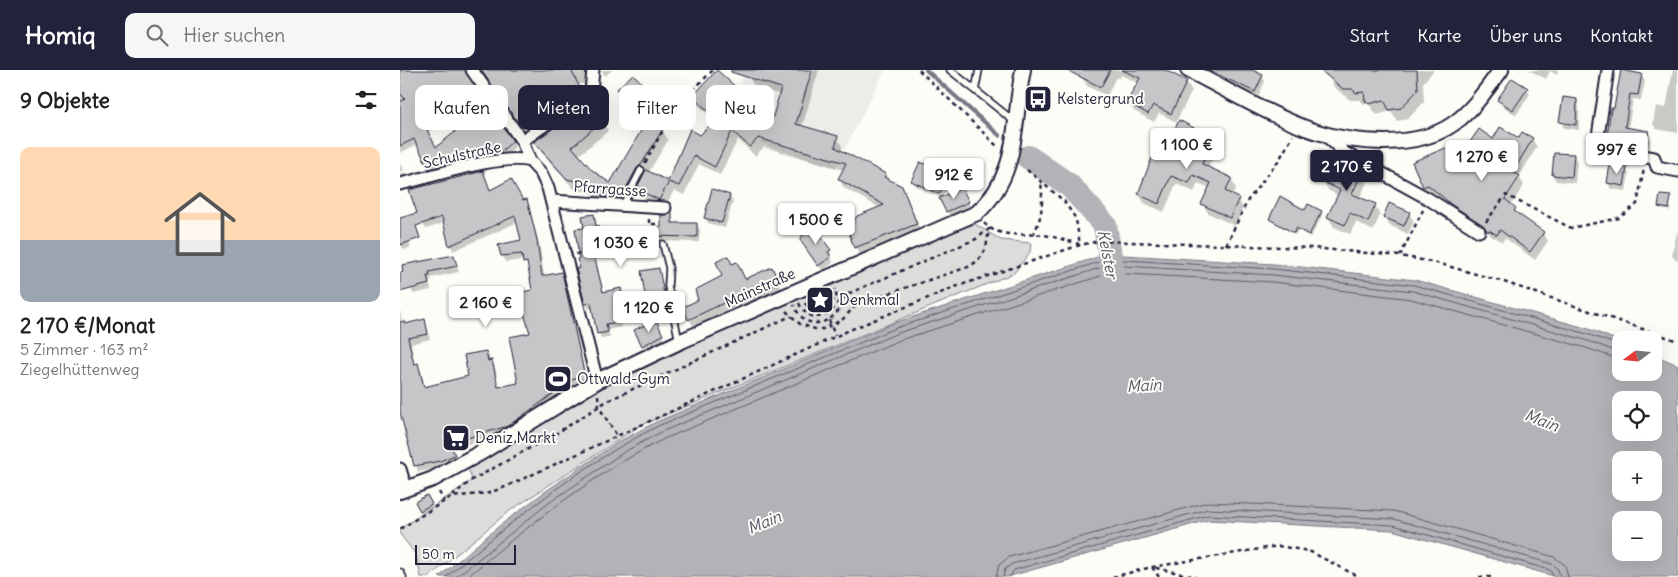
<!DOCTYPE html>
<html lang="de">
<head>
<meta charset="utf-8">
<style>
	:root { --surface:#fff; --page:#f6f6f6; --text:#222; --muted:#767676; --accent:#22223b }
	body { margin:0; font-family:Delius,sans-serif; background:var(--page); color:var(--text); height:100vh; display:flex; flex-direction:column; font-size:19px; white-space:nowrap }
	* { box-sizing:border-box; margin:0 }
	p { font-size:16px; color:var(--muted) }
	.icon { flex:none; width:28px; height:28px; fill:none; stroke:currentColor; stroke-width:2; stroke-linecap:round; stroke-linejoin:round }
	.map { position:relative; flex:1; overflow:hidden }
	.drawer { display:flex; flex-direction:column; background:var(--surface); width:400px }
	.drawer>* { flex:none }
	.hud { position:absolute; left:15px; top:15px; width:475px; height:45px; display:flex; gap:10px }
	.needle { width:32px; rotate:254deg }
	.controls { position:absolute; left:1212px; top:261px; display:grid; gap:10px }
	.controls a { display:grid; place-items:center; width:50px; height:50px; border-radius:10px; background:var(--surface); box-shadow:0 5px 20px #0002; font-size:25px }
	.scale { position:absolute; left:15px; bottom:12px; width:101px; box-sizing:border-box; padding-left:5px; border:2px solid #22223b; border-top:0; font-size:14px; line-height:18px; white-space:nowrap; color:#22223b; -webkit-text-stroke:4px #fdfcf7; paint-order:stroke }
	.price { position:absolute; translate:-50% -42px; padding:0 11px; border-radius:5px; background:#fff; color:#222; font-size:16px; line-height:32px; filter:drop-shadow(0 1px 2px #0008) }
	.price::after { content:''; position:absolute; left:50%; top:30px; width:15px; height:11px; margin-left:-8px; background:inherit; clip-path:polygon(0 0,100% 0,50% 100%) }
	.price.current { background:var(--accent); color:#fff }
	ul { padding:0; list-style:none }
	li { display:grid; align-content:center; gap:10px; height:265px; padding:0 20px }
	li span { display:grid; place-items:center; height:155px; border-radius:10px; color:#555 }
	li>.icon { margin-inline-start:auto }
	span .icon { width:90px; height:90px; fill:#fffc; stroke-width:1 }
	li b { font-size:21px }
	h2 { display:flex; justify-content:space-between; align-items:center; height:60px; padding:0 20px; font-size:21px }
	.chip { padding:0 18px; border-radius:10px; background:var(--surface); box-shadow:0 5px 20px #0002; font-size:18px; line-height:45px }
	.chip.current { background:var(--accent); color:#fff }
	header { display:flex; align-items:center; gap:30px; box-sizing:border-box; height:70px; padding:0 25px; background:var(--accent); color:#fff }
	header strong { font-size:24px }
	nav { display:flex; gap:28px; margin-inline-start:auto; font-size:18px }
	.search { width:350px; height:45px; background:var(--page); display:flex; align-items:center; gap:12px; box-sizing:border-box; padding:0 18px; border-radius:10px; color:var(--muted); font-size:19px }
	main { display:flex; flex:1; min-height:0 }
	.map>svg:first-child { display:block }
	.built { fill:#ecece9 }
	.green { fill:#dddcdb; stroke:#807f8b }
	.water { fill:#b2b2b7; stroke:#787885; fill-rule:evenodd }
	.shadow { fill:#0003; fill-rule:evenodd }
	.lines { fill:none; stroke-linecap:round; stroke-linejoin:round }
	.shore { stroke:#5c5c6d; stroke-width:1 }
	.stream { stroke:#787885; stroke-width:4 }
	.river { stroke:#b2b2b7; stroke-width:24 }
	.building { fill:#c6c6c8; stroke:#22223b; fill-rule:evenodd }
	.service-casing { stroke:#22223b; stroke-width:9 }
	.minor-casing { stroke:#22223b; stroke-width:15 }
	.tertiary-casing { stroke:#22223b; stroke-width:18 }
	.path { stroke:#22223b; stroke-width:2.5; stroke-dasharray:4 4; stroke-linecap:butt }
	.service { stroke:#fdfcf7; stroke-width:5.5 }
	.minor { stroke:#fdfcf7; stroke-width:11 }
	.tertiary { stroke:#fdfcf7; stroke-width:14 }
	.labels { text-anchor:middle; stroke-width:4; stroke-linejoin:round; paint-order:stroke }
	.poi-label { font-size:15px; fill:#22223b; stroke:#fdfcf7; text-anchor:start }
	.street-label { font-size:15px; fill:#22223b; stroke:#fdfcf7 }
	.water-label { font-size:16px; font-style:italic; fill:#545466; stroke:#fdfcf7 }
</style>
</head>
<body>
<header>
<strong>Homiq</strong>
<div class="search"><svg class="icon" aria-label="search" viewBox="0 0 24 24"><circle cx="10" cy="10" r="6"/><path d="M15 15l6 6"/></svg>Hier suchen</div>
<nav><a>Start</a><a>Karte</a><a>Über uns</a><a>Kontakt</a></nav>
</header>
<main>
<section class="drawer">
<h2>9 Objekte<svg class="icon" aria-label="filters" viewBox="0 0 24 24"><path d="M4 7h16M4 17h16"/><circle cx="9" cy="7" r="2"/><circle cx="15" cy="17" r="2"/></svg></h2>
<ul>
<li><span style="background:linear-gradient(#ffd9b3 60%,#9aa5b1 0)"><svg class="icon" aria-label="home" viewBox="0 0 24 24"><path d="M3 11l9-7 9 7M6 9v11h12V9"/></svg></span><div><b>2 170 €/Monat</b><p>5 Zimmer · 163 m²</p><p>Ziegelhüttenweg</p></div></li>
</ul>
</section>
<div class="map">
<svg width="1278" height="507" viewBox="0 0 1278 507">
	<rect width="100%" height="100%" fill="#fdfcf7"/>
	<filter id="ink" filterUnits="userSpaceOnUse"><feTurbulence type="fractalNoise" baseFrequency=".02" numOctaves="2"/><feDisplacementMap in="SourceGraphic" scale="10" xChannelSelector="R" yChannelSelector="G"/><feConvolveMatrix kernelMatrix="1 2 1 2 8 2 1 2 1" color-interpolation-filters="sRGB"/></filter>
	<g filter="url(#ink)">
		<!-- built -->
		<path class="built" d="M345 0H485L435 98 360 73 372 26 340 14Z"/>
		<!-- green -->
		<path class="green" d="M575 154 601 170 631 173 630 182 614 203 241 355 108 442 29 507H21L16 485 0 464V459L72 410 67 395 282 273 504 177Z"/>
		<!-- water -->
		<path class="water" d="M707 184 874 194 1015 210 1189 259 1221 272V302H1254V285L1278 295V507H1157L992 460 808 450 607 507H39L99 456 143 423 218 372 256 352 494 253ZM1221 330H1254V362H1221ZM1221 390H1254V422H1221ZM1221 450H1254V482H1221Z"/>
		<!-- shadow -->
		<path class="shadow" d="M0 0H70L67 7 115 77 102 89 34 104 18 74 0 83ZM45 49 56 63 36 79 28 62Z
			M80 0H190L188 14H177L184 26 128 65Z
			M202 0H212L205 6Z
			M351 0H419L402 57 437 67 442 76 441 81 485 104 488 110 502 117 521 163 461 187 449 161 480 138 444 118 439 109 444 100 364 77 355 86 338 69 320 105 299 94 284 125 274 120 265 138 243 128 237 118 230 132 211 137 191 123 174 119 141 82 135 72 202 50 208 61 178 86 192 101 211 114 262 60 268 70 249 102 268 112 301 66 316 51 299 36 294 27 372 52 380 25 354 16 349 7Z
			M685 0H761L786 12 792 21 776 52 759 43 754 52 734 41 728 32 738 13 721 5 719 9 716 7 707 26 687 16 682 7Z
			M847 0 862 6 865 11 858 27 815 6 812 1Z
			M926 0H1034L1023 13 1024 32 1008 49 997 51 991 41 977 45 968 33 964 34 960 30H950L934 17Z
			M1129 0H1158L1157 5 1150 1 1146 9Z
			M1273 0H1278V63L1256 59 1253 54 1256 36 1266 38Z
			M233 5 242 15 227 29 220 21Z
			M1241 5 1245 11 1241 30 1233 29 1228 59 1248 62 1251 68 1249 84 1237 82 1234 75 1211 71 1208 66 1215 40Z
			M1127 19 1130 24 1116 45 1102 36 1099 30Z
			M1176 30 1179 36V60L1164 58 1161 52Z
			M812 69 817 78 808 98 831 109 836 118 832 126 838 129 843 138 835 156 808 143 803 134 810 118 798 113 794 122 776 114 764 142 744 133 739 124 766 81Z
			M1132 69 1137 77 1119 107 1124 115 1111 135 1120 146 1143 163 1148 171 1135 190 1105 168 1102 172 1095 167 1093 169 1089 163 1058 143 1034 123 1029 125 1024 116 1061 87 1093 70Z
			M1174 86 1177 91 1175 113 1156 111 1153 105Z
			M0 94 4 100 0 102Z
			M532 98 550 100 553 105 542 128 565 125 571 138 550 147 541 128 516 116 513 111Z
			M1226 98 1229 104 1226 121 1211 119 1208 113Z
			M5 102 8 106 0 111V105Z
			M83 102 90 121 122 132 126 131 129 136 140 177 144 206 161 203 164 209 186 308 111 361 52 379 57 391 43 397 18 402 0 335V240L3 256 24 251 27 257 30 269 11 274 15 295H18L21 301 25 318 70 307 86 282 95 297 99 318 120 313 131 264 125 243 109 246 106 240 133 221 129 198 124 190 105 192 100 176 123 171 118 152 53 181 44 153 26 159 22 153Z
			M962 102 967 112 960 128 975 135 980 145 973 161 956 152 950 164 934 157 928 147 939 126 929 121 923 111Z
			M330 126 333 132 325 158 308 153 305 147Z
			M1270 128V141L1261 139 1259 136Z
			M908 135 923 144 911 167 898 160 895 165 870 149 905 141Z
			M271 143 274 154H296L300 159 299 172 248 171V176L194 182 204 223 220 220 224 230 247 226 258 200 268 239 219 248 221 257 208 260 210 267 201 269 193 238 189 239 186 234 181 199 185 159 193 146 201 163 262 158Z
			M1009 143 1014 152 1008 164 989 155 984 147Z
			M0 150 11 177 4 180 0 173Z
			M1277 162H1278V192L1272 186Z
			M405 175 430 181 433 193 422 200Z
			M54 186 59 202 31 208 32 211 29 212 31 220 13 224 4 196Z
			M371 198 384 224 295 259 289 249 300 231 324 206 345 210Z
			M255 252 271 282 252 291 243 275Z
			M26 426 32 437 22 443 16 433Z"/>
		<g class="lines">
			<!-- shore -->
			<path class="shore" d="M46 507C112 451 181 395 258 356L496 258 708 189 874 199 1014 215 1187 264 1221 276
				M56 507 150 432 224 382 261 362 498 263 709 195 873 205 1013 221 1185 270 1221 283
				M67 507C126 457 195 403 264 369L500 270 710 203 873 212 1011 229 1183 277 1221 290
				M596 507 599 495 609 487 808 432 994 441 1154 487 1165 495 1168 507
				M603 507 605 499 612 494 808 439 994 449 1152 494 1158 499 1160 507
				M610 507 614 500 808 445 993 455 1150 500 1154 507"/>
			<!-- stream -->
			<path class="stream" d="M526 0 600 66"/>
			<!-- river -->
			<path class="river" d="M628 87 669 115 705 155 715 216"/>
		</g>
		<!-- building -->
		<path class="building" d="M0 0H65L113 71 99 83 29 99 14 69 0 76V32L5 29 0 23ZM41 44 55 62 36 77 25 56Z
			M81 0H171L181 20 124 61Z
			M317 0 372 50 381 18 331 2V0H412L396 54 438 66 435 77 486 104 484 107 502 116 517 154 454 178 448 160 457 146 484 135 438 109 446 93 358 68 350 77 332 61 315 97 294 86 279 116 269 112 259 130 236 119 246 100 268 111 290 59 300 65 317 48 292 27Z
			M666 0H710L701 17Z
			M722 0H765L787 11 771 44 753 35 748 44 727 32 740 8Z
			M808 0H852L863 5 855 22Z
			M920 0H1017L1018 20 1001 38 989 40 984 30 969 34 965 31 964 22 956 23 952 19H943Z
			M1221 0 1242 4 1238 25 1230 24 1225 57 1249 61 1246 79 1232 77 1233 70 1207 66 1211 38H1214Z
			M233 4 241 12 225 28 217 19Z
			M1112 8 1128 18 1113 40 1097 30Z
			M1163 27 1177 29 1176 55 1159 52Z
			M189 33 203 50 172 77 192 100 210 113 248 49 263 59 241 95 237 98 224 122 219 119 213 127H204L184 113 167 109 134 72Z
			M779 50 813 68 802 94 832 108 825 121 839 128 830 148 801 134 811 113 793 105 789 113 771 106 759 134 738 124 753 85 752 80 758 76 765 80Z
			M1100 57 1119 68 1122 62 1133 68 1113 102 1120 106 1105 129 1116 138 1114 141 1144 162 1130 182 1100 160 1097 165 1089 160 1088 162 1083 155 1052 135 1028 115 1023 117 1012 92 1055 74 1061 85 1079 59 1093 69Z
			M1154 83 1174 84 1172 107 1152 105Z
			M934 85 963 101 952 124 976 134 968 152 950 143 945 155 927 147 940 120 922 111Z
			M534 91 551 99 539 124 511 111 520 92 531 96Z
			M1210 94 1227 97 1224 116 1207 113Z
			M83 101 90 120 111 109 123 130 127 129 137 170 142 206 162 202 184 302 108 356 50 373 55 385 40 391 14 396 0 342V252L5 251V254L25 249 28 264 8 268 14 294 18 293 24 317 68 306 64 285 86 281 88 291 92 290 98 317 118 313 109 267 130 263 122 237 105 241 102 226 132 220 127 192 123 193 122 184 101 186 98 175 121 170 115 146 49 176 42 147 16 156 20 168 0 175V148L17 143 9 120Z
			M562 118 569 132 546 142 539 128Z
			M312 119 330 125 322 153 304 148Z
			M1260 125 1271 126 1269 139 1258 137Z
			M880 126 905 140 908 134 922 141 909 165 896 158 894 163 869 149Z
			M989 133 1010 142 1004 156 983 147Z
			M272 141V153H297V167L245 166 246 171 192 177 203 222 221 218 223 229 245 225 241 201 259 198 266 234 217 243 219 252 206 254 208 262 197 264 191 233 185 234 176 199 180 198 177 189 179 188 175 159 184 158 182 146 194 144 196 156H198L199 161 222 158V161L261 157V145H268Z
			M410 152 431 180 428 182 431 187 418 196 400 170Z
			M54 185 57 196 29 202 30 206H27L29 214 0 222V203L3 202 2 195Z
			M328 186 332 194 337 192 345 209 372 197 379 213 364 220 363 217 333 231 332 229 288 250 283 237 298 230 295 220 322 206 316 192Z
			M256 250 263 265 242 276 234 260Z
			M27 425 32 434 20 441 15 432Z"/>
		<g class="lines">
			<defs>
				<path id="service" d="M550 0 615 52
					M575 21 579 0
					M223 135 241 100
					M263 174 269 198 268 216 279 272
					M0 502 3 507"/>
				<path id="minor" d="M72 0 122 71 130 91 141 103 148 118 197 311
					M1208 0 1197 73 1201 80 1254 88 1257 97 1278 101
					M923 63 945 83 1027 128 1079 161
					M122 71 191 22 193 0
					M0 114C31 107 101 83 130 91
					M152 131 265 138
					M0 399 6 419"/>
				<path id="tertiary" d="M788 0C824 18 860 40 898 55 941 73 1013 82 1053 54 1073 40 1086 20 1101 0
					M0 421 33 409 82 382 197 311 279 272 577 143C621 103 612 53 623 0"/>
			</defs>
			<!-- service casing -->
			<use href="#service" class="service-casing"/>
			<!-- minor casing -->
			<use href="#minor" class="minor-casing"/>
			<!-- tertiary casing -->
			<use href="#tertiary" class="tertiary-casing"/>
			<!-- path -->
			<path class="path" d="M519 0 599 78
				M245 93 275 38 313 0
				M627 100 664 131 676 149 680 175
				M249 149V154H256L257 169
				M1086 152 1106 125 1171 158 1219 148 1237 134 1244 99
				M584 153C599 169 624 163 644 165 656 167 667 171 679 174
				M633 165C643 146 643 132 641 111
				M826 175 848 130 879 90 893 66
				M176 184 199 179 205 186 254 176
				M1000 186 1023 140
				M399 233C408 254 427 249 438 233L435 219
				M405 233 410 240 426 237 434 229 431 220
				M386 241 400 254 415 259H423L442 250 457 234 568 197C587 187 586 178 589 159L576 169 445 225C440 253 406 266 394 235
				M429 250 435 266
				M198 325 199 337 217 366
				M39 422 44 431
				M52 426 72 410 157 363 207 331 391 246
				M0 459 51 427 89 423 105 417 452 259 555 217 680 175 699 171 912 178 1000 186 1037 193 1104 212 1278 271
				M713 507 752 497 878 476 909 481 959 507
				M759 507 752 497 796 507
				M1079 507H1093"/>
			<!-- service -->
			<use href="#service" class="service"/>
			<!-- minor -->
			<use href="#minor" class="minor"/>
			<!-- tertiary -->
			<use href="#tertiary" class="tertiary"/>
		</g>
	</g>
	<!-- icons -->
	<defs>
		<symbol id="bus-square" viewBox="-11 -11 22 22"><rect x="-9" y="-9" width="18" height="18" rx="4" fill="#22223b" stroke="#fdfcf7"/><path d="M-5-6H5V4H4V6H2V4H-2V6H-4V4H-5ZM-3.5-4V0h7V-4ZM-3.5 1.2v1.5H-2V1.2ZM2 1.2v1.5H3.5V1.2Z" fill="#fff"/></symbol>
		<symbol id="sight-square" viewBox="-11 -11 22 22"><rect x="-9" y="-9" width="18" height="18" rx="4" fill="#22223b" stroke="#fdfcf7"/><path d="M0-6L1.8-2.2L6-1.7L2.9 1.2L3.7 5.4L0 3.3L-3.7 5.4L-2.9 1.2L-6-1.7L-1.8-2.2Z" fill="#fff"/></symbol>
		<symbol id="stadium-square" viewBox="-11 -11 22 22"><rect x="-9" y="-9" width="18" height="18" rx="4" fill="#22223b" stroke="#fdfcf7"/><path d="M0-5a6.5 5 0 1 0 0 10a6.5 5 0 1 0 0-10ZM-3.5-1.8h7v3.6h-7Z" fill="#fff"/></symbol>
		<symbol id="supermarket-square" viewBox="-11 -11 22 22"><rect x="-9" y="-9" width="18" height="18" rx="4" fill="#22223b" stroke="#fdfcf7"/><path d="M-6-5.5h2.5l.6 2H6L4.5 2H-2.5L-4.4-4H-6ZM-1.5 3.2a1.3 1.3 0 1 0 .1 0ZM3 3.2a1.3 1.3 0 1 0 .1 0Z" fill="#fff"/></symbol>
	</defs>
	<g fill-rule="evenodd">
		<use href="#bus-square" x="622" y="13" width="32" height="32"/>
		<use href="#sight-square" x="404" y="214" width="32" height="32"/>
		<use href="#stadium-square" x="142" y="293" width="32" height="32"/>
		<use href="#supermarket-square" x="40" y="352" width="32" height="32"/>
	</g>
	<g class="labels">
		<!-- poi labels -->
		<g class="poi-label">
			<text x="657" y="34">Kelstergrund</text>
			<text x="439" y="235">Denkmal</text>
			<text x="177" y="314">Ottwald-Gym</text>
			<text x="75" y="373">Deniz Markt</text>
		</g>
		<!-- street labels -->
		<g class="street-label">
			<text transform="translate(62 85) rotate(-12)" y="5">Schulstraße</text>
			<text transform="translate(210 119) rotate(4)" y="5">Pfarrgasse</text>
			<text transform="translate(360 218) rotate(-24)" y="5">Mainstraße</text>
		</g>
		<!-- water labels -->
		<g class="water-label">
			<text transform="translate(708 184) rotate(79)" y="6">Kelster</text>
			<text transform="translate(744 315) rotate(-3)" y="6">Main</text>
			<text transform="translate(1142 350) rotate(21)" y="6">Main</text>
			<text transform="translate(364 452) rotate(-23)" y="6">Main</text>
		</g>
	</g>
</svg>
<div class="controls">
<a><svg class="needle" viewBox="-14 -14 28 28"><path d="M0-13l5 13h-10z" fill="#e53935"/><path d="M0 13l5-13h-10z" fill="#767676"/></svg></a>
<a><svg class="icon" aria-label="locate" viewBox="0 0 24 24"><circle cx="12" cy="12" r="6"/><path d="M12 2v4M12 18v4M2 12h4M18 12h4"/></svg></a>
<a>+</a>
<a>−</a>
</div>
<div class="scale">50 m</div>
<b class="price" style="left:787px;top:100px">1 100 €</b>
<b class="price" style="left:1217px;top:105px">997 €</b>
<b class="price" style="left:1082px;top:112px">1 270 €</b>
<b class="price current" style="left:947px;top:122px">2 170 €</b>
<b class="price" style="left:554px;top:130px">912 €</b>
<b class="price" style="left:416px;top:175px">1 500 €</b>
<b class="price" style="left:221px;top:198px">1 030 €</b>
<b class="price" style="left:86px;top:258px">2 160 €</b>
<b class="price" style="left:249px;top:263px">1 120 €</b>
<div class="hud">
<a class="chip">Kaufen</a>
<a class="chip current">Mieten</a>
<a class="chip">Filter</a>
<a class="chip">Neu</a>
</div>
</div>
</main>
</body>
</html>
